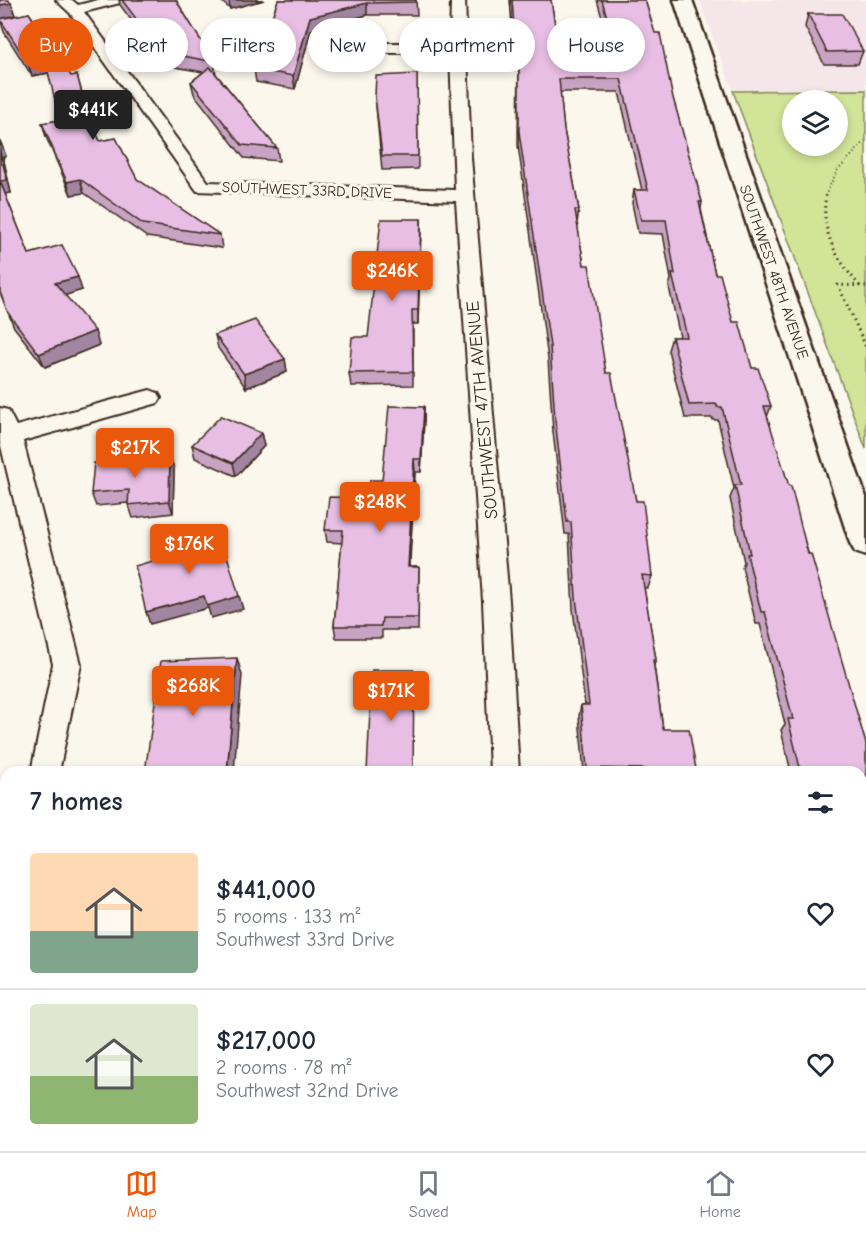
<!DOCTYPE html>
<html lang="en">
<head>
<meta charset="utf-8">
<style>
	:root { --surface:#fff; --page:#f6f6f7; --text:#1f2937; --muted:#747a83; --line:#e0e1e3; --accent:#ea580c }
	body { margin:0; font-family:"Comic Neue",sans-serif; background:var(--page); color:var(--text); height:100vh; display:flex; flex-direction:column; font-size:22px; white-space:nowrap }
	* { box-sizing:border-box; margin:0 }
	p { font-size:20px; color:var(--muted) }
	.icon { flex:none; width:33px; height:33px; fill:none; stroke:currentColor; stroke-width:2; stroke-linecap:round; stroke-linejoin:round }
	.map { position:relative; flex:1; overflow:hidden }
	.details { position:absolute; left:0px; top:766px; width:867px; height:386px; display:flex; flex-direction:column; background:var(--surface); border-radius:18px 18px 0 0; box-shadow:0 3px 9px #0003 }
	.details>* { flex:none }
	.top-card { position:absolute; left:18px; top:18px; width:831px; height:54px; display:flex; gap:12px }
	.buttons { position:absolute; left:782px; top:90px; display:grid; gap:12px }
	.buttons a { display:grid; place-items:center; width:66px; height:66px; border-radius:50%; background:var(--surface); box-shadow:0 3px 9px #0003; font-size:30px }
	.price { position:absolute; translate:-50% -51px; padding:0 14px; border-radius:6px; background:var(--accent); color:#fff; font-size:20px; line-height:39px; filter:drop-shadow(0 2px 3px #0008) }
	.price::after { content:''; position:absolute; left:50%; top:36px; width:18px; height:14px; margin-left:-9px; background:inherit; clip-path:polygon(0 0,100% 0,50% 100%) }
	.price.selected { background:#222; color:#fff }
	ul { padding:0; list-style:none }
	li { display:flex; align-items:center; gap:18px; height:150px; padding:0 30px }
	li+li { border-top:2px solid var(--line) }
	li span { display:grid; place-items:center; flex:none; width:168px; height:120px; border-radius:6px; color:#555 }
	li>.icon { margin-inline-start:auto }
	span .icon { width:72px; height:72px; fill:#fffc; stroke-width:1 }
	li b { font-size:26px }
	h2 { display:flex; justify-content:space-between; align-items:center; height:72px; padding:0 30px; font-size:26px }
	.pill { padding:0 21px; border-radius:27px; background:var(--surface); box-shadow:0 3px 9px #0003; font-size:21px; line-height:54px }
	.pill.selected { background:var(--accent); color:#fff }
	.tab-bar { display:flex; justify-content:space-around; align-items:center; height:84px; border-top:2px solid var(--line); background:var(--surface); font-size:16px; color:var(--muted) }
	.tab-bar a { display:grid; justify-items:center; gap:3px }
	.tab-bar .selected { color:var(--accent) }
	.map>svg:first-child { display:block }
	.built { fill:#f5e6ea }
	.green { fill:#d1e498; stroke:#86875b; stroke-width:1.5; fill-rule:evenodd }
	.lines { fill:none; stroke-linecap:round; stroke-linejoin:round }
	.street-casing { stroke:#3b2a1e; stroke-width:4 }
	.secondary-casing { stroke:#3b2a1e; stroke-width:5 }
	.path-far1 { stroke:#3b2a1e; stroke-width:2; stroke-dasharray:1 3; stroke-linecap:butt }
	.path { stroke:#3b2a1e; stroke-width:3; stroke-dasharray:1.5 4; stroke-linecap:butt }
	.street { fill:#fbf7ec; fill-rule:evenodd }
	.secondary { fill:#fbf7ec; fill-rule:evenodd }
	.wall { fill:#c8a3c4; stroke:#3b2a1e; stroke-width:1.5 }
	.shaded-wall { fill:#a285a0; stroke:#3b2a1e; stroke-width:1.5 }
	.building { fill:#e8bee4; stroke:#3b2a1e; stroke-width:1.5 }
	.labels { text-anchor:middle; stroke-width:6; stroke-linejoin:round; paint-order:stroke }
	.far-street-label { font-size:15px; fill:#3b2a1e; stroke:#fbf7ec }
	.street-label { font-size:18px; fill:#3b2a1e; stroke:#fbf7ec }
</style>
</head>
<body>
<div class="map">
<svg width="866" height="1151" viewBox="0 0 866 1151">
	<rect width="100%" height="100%" fill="#fbf7ec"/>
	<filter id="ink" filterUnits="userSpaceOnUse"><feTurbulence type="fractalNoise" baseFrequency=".0167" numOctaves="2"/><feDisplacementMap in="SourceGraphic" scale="12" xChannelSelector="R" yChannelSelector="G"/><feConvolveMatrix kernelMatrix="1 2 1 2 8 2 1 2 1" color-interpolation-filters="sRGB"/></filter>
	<g filter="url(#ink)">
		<!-- built -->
		<path class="built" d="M699 0H866V90L733 91Z"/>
		<!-- green -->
		<path class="green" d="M866 90V449L733 91ZM792 100H837V146H792Z"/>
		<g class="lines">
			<defs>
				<path id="street" d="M56 0H72L78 5 98 0H122L120 3 84 12 208 182 455 190 450 53H360L352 48 360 43H450L451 0H465L471 158 509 601 519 772H490L483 601 456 201 197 191 70 13Z
					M150 390 158 393 161 398 158 403 23 441 81 664 59 772H31L53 664 0 442V408L8 410 16 426Z
					M6 953V1005L2 1007 0 1006V956Z
					M861 966H866V1000H861Z"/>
				<path id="secondary" d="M674 0H692L866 497V556L855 552 850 543Z"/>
			</defs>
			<!-- street casing -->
			<use href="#street" class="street-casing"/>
			<!-- secondary casing -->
			<use href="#secondary" class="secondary-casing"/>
			<!-- path-far1 -->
			<path class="path-far1" d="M825 196 837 171 866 140"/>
			<!-- path -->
			<path class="path" d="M826 195C820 231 836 259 860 286
				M866 286 838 285 866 347"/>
			<!-- street -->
			<use href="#street" class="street"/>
			<!-- secondary -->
			<use href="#secondary" class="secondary"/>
		</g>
		<!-- wall -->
		<path class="wall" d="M119 0H176L214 62 216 74 277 148 279 161 244 158 194 94 191 82 203 72 175 67 157 33 143 36 120 5Z
			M220 0H264L230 9Z
			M278 0H416L417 15H367L311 30 295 89 256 82 254 69Z
			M510 0H551L558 44 610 46 597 0H645L702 202 701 209 715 274 733 322 752 368 771 406 767 417 866 744V902H861V772H791L781 730 785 724 760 624H756L742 567 744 562 730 498 734 488 718 420H713V418H685L668 350 672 337H680L669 287 671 279 663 234 638 233 632 203 634 190H642L619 92H560L564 130 579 210 577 223 584 265 606 373 636 501 652 576 648 588H644L656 660 654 665 663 729 696 769 694 772H584L579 716 581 705H585L573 609 569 534H565L553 432 548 359 518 145 519 51H514Z
			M29 13 71 76 77 75 89 118 100 141 116 138 137 179 220 235 222 248 147 237 84 193 71 195 46 137 42 123 60 120 49 73 32 76 4 32 0 19Z
			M808 14 863 51 858 64H824L805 27Z
			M417 74 418 169 382 170 375 96Z
			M0 141 6 156 3 157 11 193 5 194 29 254 82 290 65 295 99 345 45 367 14 327 0 292Z
			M421 219 418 324H413V385L351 386 349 373 368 337Z
			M215 335 285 359 287 372 246 388 218 348Z
			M424 407V420L421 472H415L409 567H419L418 630H382V638H336L334 626 342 543 327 542 325 530 368 498 382 480Z
			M261 433 264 446 236 476 195 458 192 445Z
			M170 456 174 469 173 513 133 518 128 503 96 506 91 493Z
			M580 1146H700L701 1151H581Z"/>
		<!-- shaded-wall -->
		<path class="shaded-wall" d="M229 0H264L230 9Z
			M11 3 15 15 0 19V5Z
			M367 3V15L311 30 295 89 293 76 310 17Z
			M154 21 157 33 143 36 140 24Z
			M45 60 49 73 32 76 28 63Z
			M1 143 6 156 3 157 11 193 5 194 0 181V144Z
			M80 179 84 193 71 195 67 182Z
			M421 219V232L418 324V310Z
			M78 277 82 290 60 297 55 283Z
			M95 331 99 345 45 367 39 354Z
			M285 359 287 372 246 388 244 374Z
			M424 407V420L421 472V459Z
			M261 433 264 446 236 476 233 463Z
			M170 456 174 469 173 513 169 501Z
			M414 459 415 472 409 579 408 567Z
			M204 596H239L243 609 211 618 208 608 150 624 146 612Z
			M237 658 242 675 234 772H227Z
			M193 1146H200L199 1151H192Z"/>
		<!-- building -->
		<path class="building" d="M0 0H8L11 3 0 5Z
			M122 0H176L214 62 173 54 154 21 140 24Z
			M278 0H416V2L367 3 310 17 293 76 254 69Z
			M512 0H551L558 44 615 46 602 0H645L655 33H660L672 94 702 202H699L715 274H720L733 322H739L752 368H758L771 406H764L789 486H791L808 554H811L866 744V893H861V772H801L788 719H793L765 612H761L747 554H750L735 485H741L722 407H717V404L689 405 672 337H687L672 274H675L666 220H641L634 190H648L621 79H559L564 130 579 210H575L584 265H589L606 373H611L636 501H643L652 576 642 575 656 660H653L663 729H689L696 769H687L688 772H647V769L587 768 581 705H589L576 597 571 522H567L555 419 550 346 519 132V39H515Z
			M29 13 71 76 77 75 88 116 100 141 116 138 137 179 220 235 143 224 80 179 67 182 42 123 60 120 45 60 28 63 0 19Z
			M808 14H842L863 51 827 52Z
			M210 67 277 148 242 145 191 82Z
			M417 74 418 156H382L375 96 376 76Z
			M0 152 7 180 0 181 29 254 62 245 78 277 55 283 95 331 39 354 8 313 0 292Z
			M381 219H421L418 310H412L413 372 349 373 352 337H368Z
			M255 320 285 359 244 374 215 335Z
			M389 406 424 407 421 459H414L408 567H419L418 618H382L381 626H334L343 530H325L329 497 368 498 370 480H382Z
			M221 416 261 433 233 463 192 445Z
			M170 456 169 501 128 505 129 490 91 493 94 463Z
			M220 532 239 596 207 606 204 596 146 612 135 566 176 554 173 545Z
			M237 658 227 772H145L161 661Z
			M372 670H414L413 772H367Z
			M0 1126H6V1146H193L192 1151H0Z
			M251 1146H500V1151H250Z
			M584 1146H700L701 1151H585Z"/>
	</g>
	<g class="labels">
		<!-- far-street labels -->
		<g class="far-street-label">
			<text transform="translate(307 190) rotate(2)" y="5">SOUTHWEST 33RD DRIVE</text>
			<text transform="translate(774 272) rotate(71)" y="5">SOUTHWEST 48TH AVENUE</text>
		</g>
		<!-- street labels -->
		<g class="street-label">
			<text transform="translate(482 410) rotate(-95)" y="6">SOUTHWEST 47TH AVENUE</text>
		</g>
	</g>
</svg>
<div class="buttons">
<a><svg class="icon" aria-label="layers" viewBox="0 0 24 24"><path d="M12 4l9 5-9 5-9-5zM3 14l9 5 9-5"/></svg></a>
</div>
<b class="price selected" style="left:93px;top:141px">$441K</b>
<b class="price" style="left:392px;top:302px">$246K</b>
<b class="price" style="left:135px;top:479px">$217K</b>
<b class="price" style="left:380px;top:533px">$248K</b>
<b class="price" style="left:189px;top:575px">$176K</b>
<b class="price" style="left:193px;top:717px">$268K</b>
<b class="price" style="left:391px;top:722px">$171K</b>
<div class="top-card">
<a class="pill selected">Buy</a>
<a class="pill">Rent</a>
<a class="pill">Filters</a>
<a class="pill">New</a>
<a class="pill">Apartment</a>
<a class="pill">House</a>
</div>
<section class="details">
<h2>7 homes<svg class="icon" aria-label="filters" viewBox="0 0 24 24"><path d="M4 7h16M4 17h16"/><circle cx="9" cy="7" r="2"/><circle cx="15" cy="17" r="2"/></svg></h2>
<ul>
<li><span style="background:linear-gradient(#ffd9b3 65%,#7fa58c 0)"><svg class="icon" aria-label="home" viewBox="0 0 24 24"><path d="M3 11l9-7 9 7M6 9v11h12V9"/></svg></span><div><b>$441,000</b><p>5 rooms · 133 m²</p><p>Southwest 33rd Drive</p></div><svg class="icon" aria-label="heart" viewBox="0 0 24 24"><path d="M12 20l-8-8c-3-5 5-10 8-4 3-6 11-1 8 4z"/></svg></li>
<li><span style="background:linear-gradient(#dfe7d0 60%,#8fb573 0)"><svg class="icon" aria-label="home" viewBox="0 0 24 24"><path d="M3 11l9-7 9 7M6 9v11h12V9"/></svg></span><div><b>$217,000</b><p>2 rooms · 78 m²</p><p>Southwest 32nd Drive</p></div><svg class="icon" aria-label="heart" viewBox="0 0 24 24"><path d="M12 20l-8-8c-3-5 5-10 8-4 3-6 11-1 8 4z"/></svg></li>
</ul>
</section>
</div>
<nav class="tab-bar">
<a class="selected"><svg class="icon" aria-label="map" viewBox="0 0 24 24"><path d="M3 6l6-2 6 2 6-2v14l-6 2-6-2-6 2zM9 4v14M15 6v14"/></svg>Map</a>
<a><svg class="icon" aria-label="saved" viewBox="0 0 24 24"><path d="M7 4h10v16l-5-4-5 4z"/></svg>Saved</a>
<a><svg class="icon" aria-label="home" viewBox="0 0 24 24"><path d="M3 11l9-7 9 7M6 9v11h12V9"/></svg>Home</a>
</nav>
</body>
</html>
